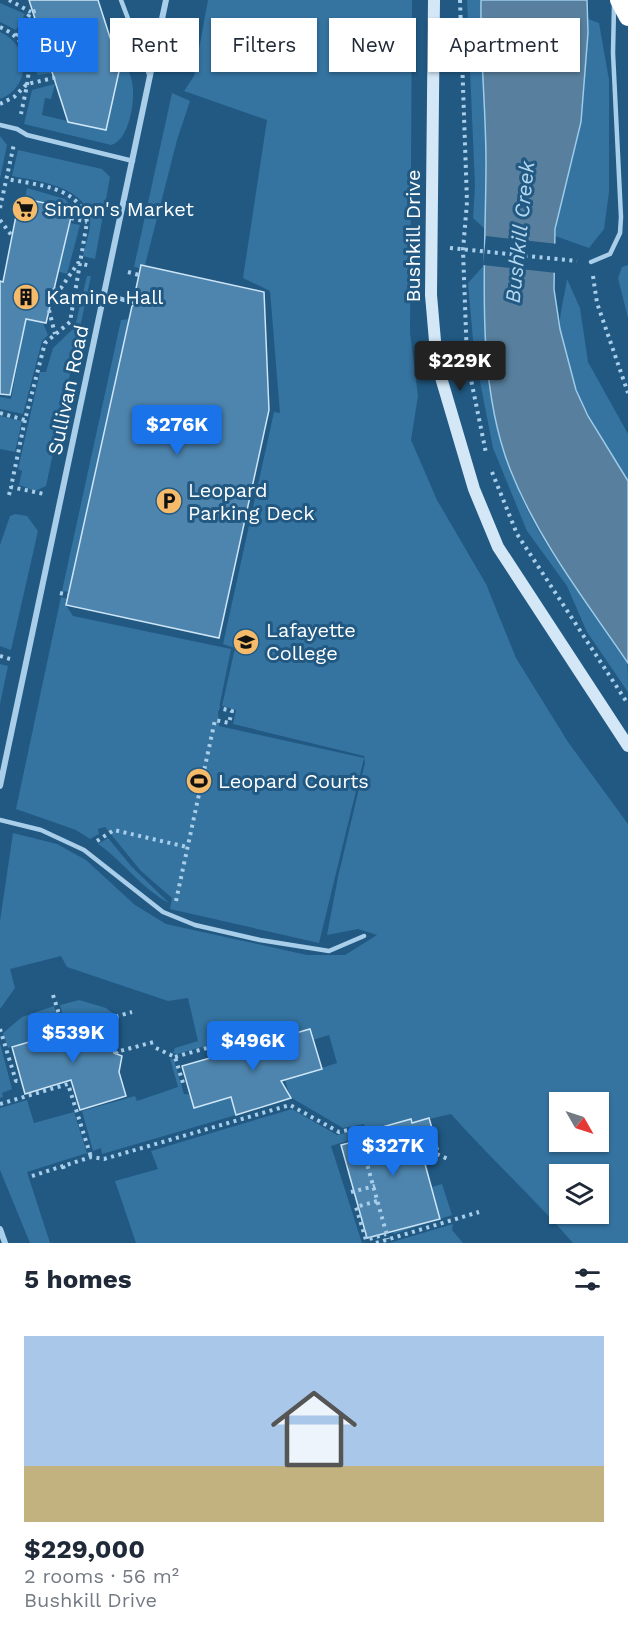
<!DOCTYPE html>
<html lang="en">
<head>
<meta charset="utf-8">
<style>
	:root { --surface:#fff; --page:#f2f2f3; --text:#1f2937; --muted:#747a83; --line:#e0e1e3; --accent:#1a73e8 }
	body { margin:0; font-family:"Work Sans",sans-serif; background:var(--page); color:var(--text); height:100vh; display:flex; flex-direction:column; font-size:22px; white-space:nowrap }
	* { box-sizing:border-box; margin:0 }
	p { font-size:20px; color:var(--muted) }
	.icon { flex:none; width:33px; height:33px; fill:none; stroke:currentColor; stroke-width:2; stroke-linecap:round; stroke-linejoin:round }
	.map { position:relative; height:1243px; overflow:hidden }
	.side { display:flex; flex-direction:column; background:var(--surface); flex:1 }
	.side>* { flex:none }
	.banner { position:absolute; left:18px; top:18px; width:592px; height:54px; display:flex; gap:12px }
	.needle { width:39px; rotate:129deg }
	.fabs { position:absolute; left:549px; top:1092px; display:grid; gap:12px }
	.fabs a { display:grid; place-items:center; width:60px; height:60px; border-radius:0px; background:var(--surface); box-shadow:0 2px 4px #0004; font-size:30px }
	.price { position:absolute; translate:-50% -51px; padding:0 14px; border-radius:6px; background:var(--accent); color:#fff; font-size:20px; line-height:39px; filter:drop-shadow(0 2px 3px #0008) }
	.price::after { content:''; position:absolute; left:50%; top:36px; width:18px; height:14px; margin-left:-9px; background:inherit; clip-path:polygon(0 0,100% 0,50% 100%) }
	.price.active { background:#222; color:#fff }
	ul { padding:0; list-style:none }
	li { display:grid; align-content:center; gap:12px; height:318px; padding:0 24px }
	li+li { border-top:2px solid var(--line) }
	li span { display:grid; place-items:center; height:186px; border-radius:0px; color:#555 }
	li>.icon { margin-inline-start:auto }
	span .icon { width:108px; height:108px; fill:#fffc; stroke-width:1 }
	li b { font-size:26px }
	h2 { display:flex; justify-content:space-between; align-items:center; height:72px; padding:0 24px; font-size:26px }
	.tag { padding:0 21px; border-radius:0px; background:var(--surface); box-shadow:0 2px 4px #0004; font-size:21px; line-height:54px }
	.tag.active { background:var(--accent); color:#fff }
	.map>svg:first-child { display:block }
	.green { fill:#3573a0; fill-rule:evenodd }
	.water { fill:#587f9d; stroke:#9dcbea; stroke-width:1.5 }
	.pier { fill:#215983 }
	.building { fill:#4e85ae; stroke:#cde5f6; stroke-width:1.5 }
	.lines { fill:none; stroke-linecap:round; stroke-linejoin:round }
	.path { stroke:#a9cee9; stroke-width:4; stroke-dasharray:3 4.5; stroke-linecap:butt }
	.lane { stroke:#a9cee9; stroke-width:4.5 }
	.street { stroke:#a9cee9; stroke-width:6 }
	.secondary { stroke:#d4e7f7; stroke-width:12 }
	.highway { stroke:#fff; stroke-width:18 }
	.labels { text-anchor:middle; stroke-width:6; stroke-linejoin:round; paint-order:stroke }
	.poi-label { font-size:20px; fill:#fff; stroke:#215983; text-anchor:start }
	.street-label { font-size:20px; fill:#fff; stroke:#215983 }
	.water-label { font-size:21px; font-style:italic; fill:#b4d7f0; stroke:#215983 }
</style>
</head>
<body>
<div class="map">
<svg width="628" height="1243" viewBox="0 0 628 1243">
	<rect width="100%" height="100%" fill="#215983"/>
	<!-- green -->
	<path class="green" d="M208 0H412L410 333 418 396 411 440 437 500 486 584 516 658 568 742 628 824V1243H573C534 1198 490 1158 451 1114L412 1123 411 1119 367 1131 364 1124 343 1128 290 1097 285 1080 337 1063 329 1035 313 1040 309 1029 270 1040 266 1031 261 1030 177 1054 173 1053 175 1048 198 1041 188 998 168 1001 67 967 61 956 10 969 15 988 0 1009V921L13 833 57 844 86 860 135 905 166 924 307 955H345L377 935 358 929 327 935 338 877 365 763 364 756 233 724 236 710 222 706 235 648 223 644 274 412 280 413 270 291 243 278 267 120 184 91 194 76ZM560 1102H598V1142H560ZM560 1174H598V1214H560Z
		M467 0H481L486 103V230L473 218 475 186Z
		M0 3 25 14 16 30 0 22Z
		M37 15 53 73 38 75C32 67 32 47 23 33Z
		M588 19 599 23 609 80V192L604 229 589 248 555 236 562 193 581 122Z
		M0 32C30 45 32 87 0 99Z
		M126 62C129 72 133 81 133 90 134 106 128 141 111 145L24 124 32 90 55 84 51 99 45 98 42 115 106 130 115 88 105 68Z
		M172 93 190 101 177 140 144 269 134 267Z
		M0 136 7 145 0 179Z
		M18 150 102 169 110 177 95 259 83 256C85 245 91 231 90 219 86 186 37 181 12 176Z
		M27 188 65 199 80 217 49 208V204L25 199Z
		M70 223 80 225 67 274 57 271Z
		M486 263C485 351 490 438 531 517 551 556 579 591 604 627 611 638 621 649 627 661 628 669 628 683 628 692L587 632 567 586 527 531 493 448 474 351 468 283Z
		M628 265V318L618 278 622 267Z
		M87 276H91L46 486 35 491 19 485 22 471 18 469 40 372H46L53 348 75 327Z
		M567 279 580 308 588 362 628 434V481C601 435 564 385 560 329 559 313 565 295 567 279Z
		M26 319 43 323 48 335 42 341 23 414 0 409V397L11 399Z
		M129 319 69 592 62 591 121 320Z
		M0 416 22 421 15 452 0 449Z
		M15 514 27 516 38 531 11 650 0 646V545L10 516Z
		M61 597 68 599 66 605 73 616 231 649 218 713 219 726 364 758 319 943 170 909 172 898 141 871 105 827 98 829 99 834 90 839 76 830 16 809Z
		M0 664 8 666 0 704Z
		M108 838 131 866 169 903C142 889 123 861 98 844Z
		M79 1000 106 1008 114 1014 70 1026 65 1024 60 1005Z
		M54 1006 60 1026 58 1033 8 1048 3 1033 22 1017Z
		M0 1043 12 1089 2 1093 3 1097 0 1098Z
		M170 1058 174 1060 184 1094 231 1097 236 1115 102 1154 101 1148 93 1151 82 1111 135 1096 137 1101 178 1087Z
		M27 1100 34 1123 74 1112 87 1153 27 1172 50 1243H30L0 1170V1108Z
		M292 1109 337 1135 355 1131 356 1138 331 1146 362 1243H136L115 1181 158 1169 151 1151Z
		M442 1184 452 1215 394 1234 393 1232 440 1219 432 1187Z
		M453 1224 452 1230 463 1243H389Z"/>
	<!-- water -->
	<path class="water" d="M481 0H587L588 33 581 122 555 229 554 289 560 329 576 390 588 416 628 481V663C585 600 538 540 510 469 474 377 486 261 486 163 486 109 480 54 481 0Z"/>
	<!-- pier -->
	<path class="pier" d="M486 236 558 244 557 273 483 265Z"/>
	<!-- building -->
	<path class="building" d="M29 0H98L115 53 124 49 106 130 68 122Z
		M25 199 50 204 49 208 72 213 46 323 26 319 10 395 0 394V281L3 282 16 216 21 217Z
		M141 265 264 292 269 410 219 638 66 605 132 306 137 303 134 298Z
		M104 1020 114 1053 122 1056 119 1072 126 1096 80 1110 71 1080 25 1094 12 1047Z
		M310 1029 322 1069 281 1081 291 1098 236 1115 231 1097 194 1108 182 1066 231 1052 229 1046 245 1041 262 1036 264 1042Z
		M429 1118 438 1149 422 1153 440 1219 367 1238 341 1145 363 1139 361 1133 411 1119 412 1123Z"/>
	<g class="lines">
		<!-- path -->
		<path class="path" d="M9 0 31 12
			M460 0 467 202 463 250 467 360 486 453
			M0 27C41 46 28 78 21 114
			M16 36 31 12 36 11
			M0 104 14 97 27 84 58 77
			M0 208 14 144
			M71 218 87 222
			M0 220 12 236
			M450 248 577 261
			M128 272 139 275
			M593 276 597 303 628 393
			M53 290 61 288 78 263 91 266
			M49 310 55 334
			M0 413 25 420 45 343 70 322 87 222C80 186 36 185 7 179
			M25 420 11 487 44 494
			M492 472 517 534 628 704
			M9 495 11 487
			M60 593 68 595
			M0 656 10 659
			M97 841 114 830 187 847
			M176 901 215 720 229 723 232 711 219 708
			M53 995 64 1030
			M0 1029 16 1081 21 1080
			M65 1031 132 1012
			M156 1048 175 1057 183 1083 187 1082
			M117 1054 116 1052 154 1042
			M175 1057 263 1032 268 1041
			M0 1104 68 1084 91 1157
			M430 1151 448 1159
			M63 1166 65 1172
			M32 1176 91 1157 104 1159 290 1105 339 1132 357 1128 388 1239
			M351 1192 375 1186
			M377 1201 356 1207 366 1240 386 1234
			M376 1243 479 1212"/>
		<!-- lane -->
		<path class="lane" d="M121 0 150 77
			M0 125 17 129 27 135 133 161
			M591 262 610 254 620 233 621 217 613 53 614 6
			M105 295 133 302
			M0 820 41 830 84 850 163 912 195 925 260 940 329 951 364 936"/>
		<!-- street -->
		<path class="street" d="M0 786 166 0
			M0 1229 5 1243"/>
		<!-- secondary -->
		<path class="secondary" d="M434 0 431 295 437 364 474 489 498 547 628 746"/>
		<!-- highway -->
		<path class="highway" d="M619 0 628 17"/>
	</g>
	<!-- icons -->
	<defs>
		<symbol id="supermarket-disc" viewBox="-11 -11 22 22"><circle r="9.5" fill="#f5bb6a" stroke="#215983"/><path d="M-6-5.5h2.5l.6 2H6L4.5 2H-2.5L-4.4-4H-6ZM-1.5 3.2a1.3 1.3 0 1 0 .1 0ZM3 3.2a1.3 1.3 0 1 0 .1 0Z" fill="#111"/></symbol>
		<symbol id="building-disc" viewBox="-11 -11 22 22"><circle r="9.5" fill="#f5bb6a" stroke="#215983"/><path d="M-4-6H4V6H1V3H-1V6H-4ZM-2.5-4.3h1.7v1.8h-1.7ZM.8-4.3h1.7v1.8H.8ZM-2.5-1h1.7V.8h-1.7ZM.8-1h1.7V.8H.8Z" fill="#111"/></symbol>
		<symbol id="parking-disc" viewBox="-11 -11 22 22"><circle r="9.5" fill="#f5bb6a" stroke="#215983"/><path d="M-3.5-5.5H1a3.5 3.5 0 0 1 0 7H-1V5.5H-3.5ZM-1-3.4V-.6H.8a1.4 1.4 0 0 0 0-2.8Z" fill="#111"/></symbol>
		<symbol id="university-disc" viewBox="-11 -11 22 22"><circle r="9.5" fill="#f5bb6a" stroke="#215983"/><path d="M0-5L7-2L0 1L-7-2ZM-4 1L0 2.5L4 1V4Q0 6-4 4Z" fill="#111"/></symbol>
		<symbol id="stadium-disc" viewBox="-11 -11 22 22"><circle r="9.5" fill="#f5bb6a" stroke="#215983"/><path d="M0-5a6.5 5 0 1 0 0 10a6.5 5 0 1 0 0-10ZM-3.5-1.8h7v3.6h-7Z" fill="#111"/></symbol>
	</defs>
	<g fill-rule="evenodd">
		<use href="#supermarket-disc" x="10" y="194" width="30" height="30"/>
		<use href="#building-disc" x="11" y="282" width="30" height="30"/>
		<use href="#parking-disc" x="154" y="486" width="30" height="30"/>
		<use href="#university-disc" x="231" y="627" width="30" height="30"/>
		<use href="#stadium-disc" x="184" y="766" width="30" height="30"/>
	</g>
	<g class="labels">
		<!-- poi labels -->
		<g class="poi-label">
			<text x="44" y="216">Simon's Market</text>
			<text x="46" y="304">Kamine Hall</text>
			<text x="188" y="497">Leopard<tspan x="188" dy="23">Parking Deck</tspan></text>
			<text x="266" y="637">Lafayette<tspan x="266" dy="23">College</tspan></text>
			<text x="218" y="788">Leopard Courts</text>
		</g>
		<!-- street labels -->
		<g class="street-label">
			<text transform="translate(413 236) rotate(-90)" y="7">Bushkill Drive</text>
			<text transform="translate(68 390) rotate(-78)" y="7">Sullivan Road</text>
		</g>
		<!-- water labels -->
		<g class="water-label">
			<text transform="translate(520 232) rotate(-84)" y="7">Bushkill Creek</text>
		</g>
	</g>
</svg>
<div class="fabs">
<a><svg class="needle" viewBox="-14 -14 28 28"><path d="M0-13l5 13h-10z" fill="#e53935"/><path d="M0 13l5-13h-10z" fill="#747a83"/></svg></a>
<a><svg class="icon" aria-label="layers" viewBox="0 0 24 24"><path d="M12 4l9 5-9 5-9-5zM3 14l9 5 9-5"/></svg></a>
</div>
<b class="price active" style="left:460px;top:392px">$229K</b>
<b class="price" style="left:177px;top:456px">$276K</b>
<b class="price" style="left:73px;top:1064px">$539K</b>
<b class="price" style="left:253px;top:1072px">$496K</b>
<b class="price" style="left:393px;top:1177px">$327K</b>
<div class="banner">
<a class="tag active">Buy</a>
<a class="tag">Rent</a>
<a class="tag">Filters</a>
<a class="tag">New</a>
<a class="tag">Apartment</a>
</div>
</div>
<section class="side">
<h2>5 homes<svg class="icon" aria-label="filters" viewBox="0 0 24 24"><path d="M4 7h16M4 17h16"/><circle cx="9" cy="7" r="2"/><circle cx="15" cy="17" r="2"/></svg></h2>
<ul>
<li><span style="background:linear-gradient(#a9c7e8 70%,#c2b280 0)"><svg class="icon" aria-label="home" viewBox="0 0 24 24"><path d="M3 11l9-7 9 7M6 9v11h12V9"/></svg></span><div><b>$229,000</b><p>2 rooms · 56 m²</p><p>Bushkill Drive</p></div></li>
</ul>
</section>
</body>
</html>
